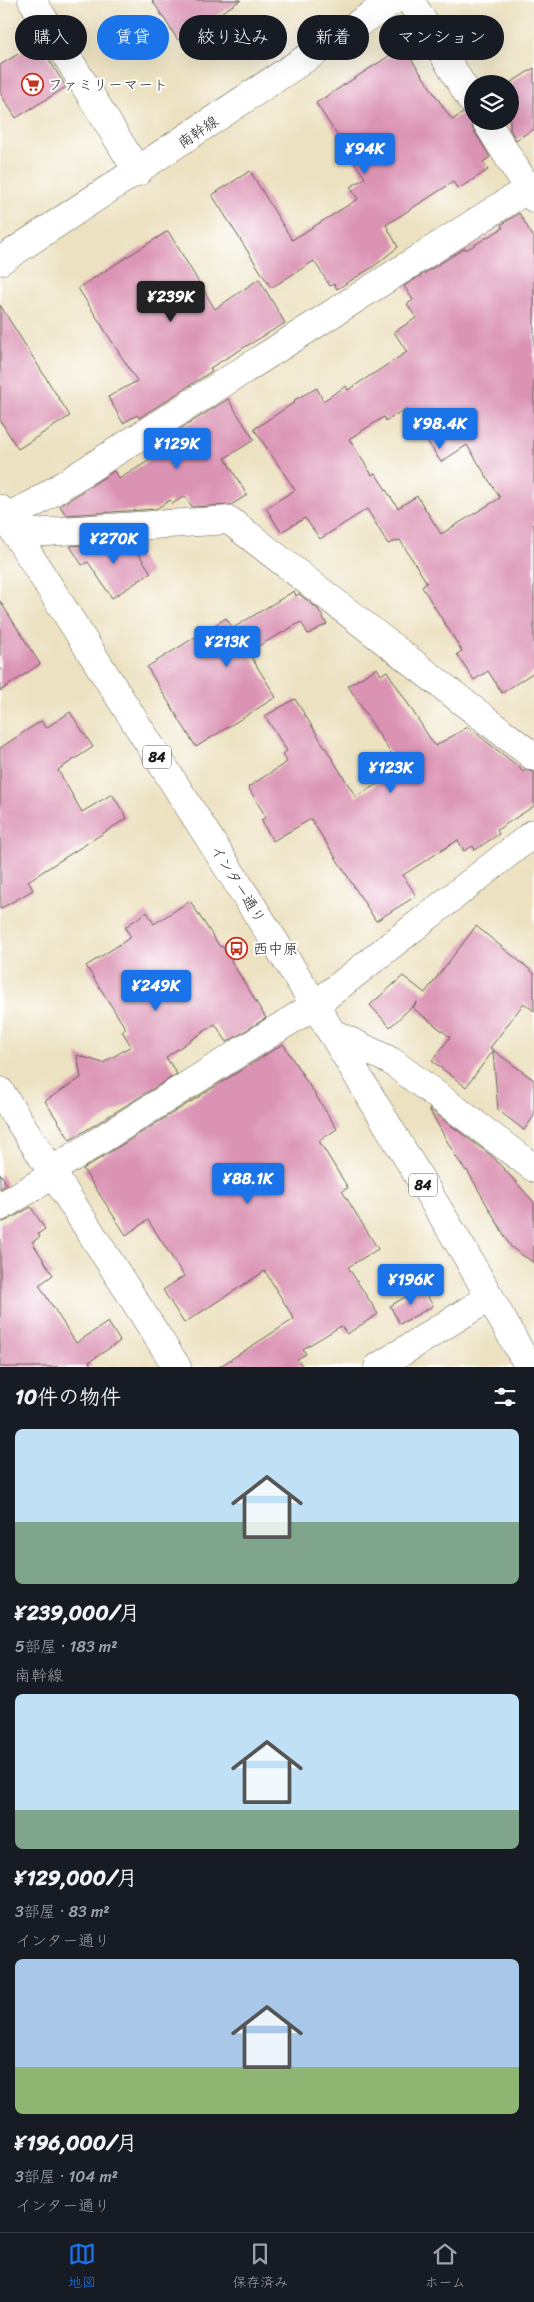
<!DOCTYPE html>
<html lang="ja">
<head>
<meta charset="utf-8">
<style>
	:root { --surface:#171b24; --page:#242831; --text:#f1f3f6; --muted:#9ea1a6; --line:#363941; --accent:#1a73e8 }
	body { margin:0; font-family:Sriracha,"Klee One",sans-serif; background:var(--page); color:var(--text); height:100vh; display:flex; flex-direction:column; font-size:19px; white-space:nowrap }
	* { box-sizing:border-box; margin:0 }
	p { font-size:16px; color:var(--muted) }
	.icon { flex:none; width:28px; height:28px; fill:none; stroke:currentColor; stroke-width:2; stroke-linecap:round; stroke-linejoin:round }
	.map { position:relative; height:1367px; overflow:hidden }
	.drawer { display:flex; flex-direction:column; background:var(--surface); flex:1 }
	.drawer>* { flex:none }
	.banner { position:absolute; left:15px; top:15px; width:505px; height:45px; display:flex; gap:10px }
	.fabs { position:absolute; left:464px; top:75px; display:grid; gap:10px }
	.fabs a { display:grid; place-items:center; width:55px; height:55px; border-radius:50%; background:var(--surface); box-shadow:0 5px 20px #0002; font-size:25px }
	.price { position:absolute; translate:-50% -42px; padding:0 11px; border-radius:5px; background:var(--accent); color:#fff; font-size:16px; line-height:32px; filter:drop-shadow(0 1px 2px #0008) }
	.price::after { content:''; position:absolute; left:50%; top:30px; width:15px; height:11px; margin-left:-8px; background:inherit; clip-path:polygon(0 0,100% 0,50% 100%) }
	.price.active { background:#222; color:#fff }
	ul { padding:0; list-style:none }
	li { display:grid; align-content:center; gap:10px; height:265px; padding:0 15px }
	li span { display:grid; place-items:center; height:155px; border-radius:8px; color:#555 }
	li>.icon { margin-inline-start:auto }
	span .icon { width:90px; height:90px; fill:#fffc; stroke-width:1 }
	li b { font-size:21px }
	h2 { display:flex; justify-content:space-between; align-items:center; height:60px; padding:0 15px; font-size:21px }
	.tag { padding:0 18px; border-radius:22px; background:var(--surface); box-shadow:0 5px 20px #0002; font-size:18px; line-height:45px }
	.tag.active { background:var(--accent); color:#fff }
	.tab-bar { display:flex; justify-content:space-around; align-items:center; height:70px; border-top:1px solid var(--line); background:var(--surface); font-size:14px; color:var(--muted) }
	.tab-bar a { display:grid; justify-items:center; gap:2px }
	.tab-bar .active { color:var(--accent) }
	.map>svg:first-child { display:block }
	.building { fill:#db93b4; fill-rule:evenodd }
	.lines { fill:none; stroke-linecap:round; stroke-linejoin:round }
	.minor-casing { stroke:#656155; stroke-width:29 }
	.tertiary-casing { stroke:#656155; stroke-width:29 }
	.secondary-casing { stroke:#656155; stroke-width:29 }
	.primary-casing { stroke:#656155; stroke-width:29 }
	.minor { stroke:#fff; stroke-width:28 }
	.tertiary { stroke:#fff; stroke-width:28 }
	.secondary { stroke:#fff; stroke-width:28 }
	.primary { stroke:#fff; stroke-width:28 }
	.labels { text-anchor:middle; stroke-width:4; stroke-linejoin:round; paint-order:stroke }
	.shield { fill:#fff; stroke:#606060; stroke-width:1 }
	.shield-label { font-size:14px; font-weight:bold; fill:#1c1c1c }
	.poi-label { font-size:15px; fill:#1c1c1c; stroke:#fff; text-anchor:start }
	.street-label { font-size:15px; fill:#1c1c1c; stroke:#fff }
</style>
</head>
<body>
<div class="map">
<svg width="534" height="1367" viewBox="0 0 534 1367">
	<rect width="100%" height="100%" fill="#fff"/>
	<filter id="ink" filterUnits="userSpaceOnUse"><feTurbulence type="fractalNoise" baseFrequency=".02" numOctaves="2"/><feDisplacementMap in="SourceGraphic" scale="10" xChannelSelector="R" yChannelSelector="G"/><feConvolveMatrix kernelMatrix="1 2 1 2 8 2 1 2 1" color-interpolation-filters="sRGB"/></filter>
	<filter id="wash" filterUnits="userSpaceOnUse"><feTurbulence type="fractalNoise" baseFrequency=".0096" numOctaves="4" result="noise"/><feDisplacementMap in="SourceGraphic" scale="20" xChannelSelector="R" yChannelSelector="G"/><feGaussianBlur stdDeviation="1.12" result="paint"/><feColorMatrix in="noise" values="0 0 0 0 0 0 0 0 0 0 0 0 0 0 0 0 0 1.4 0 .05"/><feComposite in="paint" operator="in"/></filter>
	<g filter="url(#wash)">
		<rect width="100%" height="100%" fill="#ece1c0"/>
		<g id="blocks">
			<!-- building -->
			<path class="building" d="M152 0H241L178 40Z
				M38 42 66 87 16 118 0 93V65Z
				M403 47 452 120 463 113 470 116 473 129 490 157 483 162 488 170 458 189 453 182 386 225 398 247 373 267 337 289 334 284 330 286 314 261 271 288 212 195 250 171 292 240 358 199 350 187 365 178 316 103Z
				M534 68V129L516 140 510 130V83Z
				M519 213 534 238V672L502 693 488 671 474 680 457 654 462 651 422 587 427 583 400 540 388 544 367 509 320 539 305 518 281 532 266 508 295 490 254 429 295 402 294 400 317 388 323 401 346 386 348 390 407 352 394 332 416 318 407 304 413 300 404 286 465 248 466 250 503 228 501 225ZM406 408 441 462 467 445 500 498 441 534 417 496 398 508 375 473 372 475 349 439 384 417 386 421Z
				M168 231 215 309 259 279 285 323 210 368 212 371 139 418 137 415 123 423 108 397 137 381 78 288Z
				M0 305 70 416 18 449 0 420Z
				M228 399 254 440 225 458 247 495 231 505 192 507 185 496 172 504 170 500 156 509 66 515 60 506 114 471 119 479 160 454 155 445Z
				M131 542 151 573 112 598 88 562 82 565 70 546Z
				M294 591 296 596 299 594 318 609 327 624 308 634 301 622 248 652 276 697 196 747 147 667 226 618 233 628Z
				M0 601 40 664 0 691Z
				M377 668 381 675 387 671 435 746 468 727 519 767 523 772 526 770 534 772V806L497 830 499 834 475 850 473 846 464 851 458 840 403 875 416 896 376 921 311 819 273 841 261 820 266 817 248 787 287 762 282 754 287 751 265 716 295 699 356 797 401 769 348 686Z
				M70 712 93 747 58 770 82 812 112 794 127 818 28 881 33 890 0 909V748L41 721 46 728Z
				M190 901 220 947 222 946 266 1018 227 1042 215 1024 166 1057 177 1074 70 1140 45 1101 81 1078 77 1055 103 1063 131 1046 122 1031 126 1029 86 966 131 937 125 927 147 912 154 924Z
				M476 926 534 973V1011L524 1003 490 1048 534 1080V1116L524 1130 498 1110 493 1051 466 1087 432 1061 450 1037 413 1008 417 1002 390 1027 370 1005 403 976 425 993Z
				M283 1044 337 1129 319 1141 348 1188 342 1191 378 1249 348 1267 378 1314 347 1334 341 1326 303 1349 306 1354 297 1359 303 1367H219L294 1319 265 1271 184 1323 163 1290 184 1276 148 1220 126 1235 83 1169Z
				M429 1109 493 1157 534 1202V1263L511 1247 467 1170 466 1171 456 1157Z
				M0 1173 7 1185 0 1189Z
				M31 1207 45 1229 38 1234 40 1237 32 1242 53 1275 39 1285 76 1343 108 1322 120 1341 89 1362 92 1367H0V1223L8 1220Z
				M422 1287 433 1306 400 1324 390 1306Z"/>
		</g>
	</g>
	<g filter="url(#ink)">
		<use href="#blocks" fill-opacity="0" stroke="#656155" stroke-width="1"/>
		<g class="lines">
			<defs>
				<path id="minor" d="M32 0 138 172
					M410 0 472 101
					M486 121 534 198
					M6 517 35 503 534 185
					M331 1032 391 1061 534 1168
					M51 1171 315 1005 534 833
					M0 1207 53 1175
					M378 1367 490 1297"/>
				<path id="tertiary" d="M16 534 229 520 534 757
					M0 1091 177 1367"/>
				<path id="secondary" d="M0 261 394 0"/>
				<path id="primary" d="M0 509 315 1005 466 1255 529 1367"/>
			</defs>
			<!-- minor casing -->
			<use href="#minor" class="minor-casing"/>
			<!-- tertiary casing -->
			<use href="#tertiary" class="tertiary-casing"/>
			<!-- secondary casing -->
			<use href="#secondary" class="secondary-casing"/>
			<!-- primary casing -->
			<use href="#primary" class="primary-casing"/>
			<!-- minor -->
			<use href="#minor" class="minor"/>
			<!-- tertiary -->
			<use href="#tertiary" class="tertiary"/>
			<!-- secondary -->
			<use href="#secondary" class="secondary"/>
			<!-- primary -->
			<use href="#primary" class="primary"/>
		</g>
	</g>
	<!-- icons -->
	<defs>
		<symbol id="supermarket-ring" viewBox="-11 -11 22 22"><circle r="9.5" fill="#fff" stroke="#c8321e" stroke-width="1.5"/><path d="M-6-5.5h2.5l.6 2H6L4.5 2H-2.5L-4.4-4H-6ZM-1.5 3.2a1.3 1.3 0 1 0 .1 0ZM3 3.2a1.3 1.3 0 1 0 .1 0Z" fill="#c8321e"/></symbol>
		<symbol id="bus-ring" viewBox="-11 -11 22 22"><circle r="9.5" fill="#fff" stroke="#c8321e" stroke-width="1.5"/><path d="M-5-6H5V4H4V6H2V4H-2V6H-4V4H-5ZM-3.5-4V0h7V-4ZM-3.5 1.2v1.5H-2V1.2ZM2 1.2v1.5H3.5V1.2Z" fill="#c8321e"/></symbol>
	</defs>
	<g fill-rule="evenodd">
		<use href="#supermarket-ring" x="20" y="72" width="25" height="25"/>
		<use href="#bus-ring" x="224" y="936" width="25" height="25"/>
	</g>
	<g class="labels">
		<!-- shield labels -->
		<g class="shield">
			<rect x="143" y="745.5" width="28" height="23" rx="4"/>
			<rect x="409" y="1173.5" width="28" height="23" rx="4"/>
		</g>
		<g class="shield-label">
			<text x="157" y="762">84</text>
			<text x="423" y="1190">84</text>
		</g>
		<!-- poi labels -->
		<g class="poi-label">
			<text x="48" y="90">ファミリーマート</text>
			<text x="253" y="954">西中原</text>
		</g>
		<!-- street labels -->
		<g class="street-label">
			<text transform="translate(198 132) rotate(-34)" y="5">南幹線</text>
			<text transform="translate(238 884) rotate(58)" y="5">インター通り</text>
		</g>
	</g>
</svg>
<div class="fabs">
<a><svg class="icon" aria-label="layers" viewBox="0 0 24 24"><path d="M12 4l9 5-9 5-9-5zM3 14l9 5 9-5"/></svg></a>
</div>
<b class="price" style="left:365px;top:175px">¥94K</b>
<b class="price active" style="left:171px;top:323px">¥239K</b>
<b class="price" style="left:440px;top:450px">¥98.4K</b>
<b class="price" style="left:177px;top:470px">¥129K</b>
<b class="price" style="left:114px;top:565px">¥270K</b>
<b class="price" style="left:227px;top:668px">¥213K</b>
<b class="price" style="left:391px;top:794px">¥123K</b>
<b class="price" style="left:156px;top:1012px">¥249K</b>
<b class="price" style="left:248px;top:1205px">¥88.1K</b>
<b class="price" style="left:411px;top:1306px">¥196K</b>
<div class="banner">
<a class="tag">購入</a>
<a class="tag active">賃貸</a>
<a class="tag">絞り込み</a>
<a class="tag">新着</a>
<a class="tag">マンション</a>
</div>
</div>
<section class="drawer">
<h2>10件の物件<svg class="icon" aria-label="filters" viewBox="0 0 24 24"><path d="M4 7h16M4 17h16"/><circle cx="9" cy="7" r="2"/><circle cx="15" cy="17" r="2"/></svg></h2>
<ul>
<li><span style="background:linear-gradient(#bfe0f5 60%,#7fa58c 0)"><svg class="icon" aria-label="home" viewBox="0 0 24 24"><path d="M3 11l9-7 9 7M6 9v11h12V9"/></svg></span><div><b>¥239,000/月</b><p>5部屋 · 183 m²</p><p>南幹線</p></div></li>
<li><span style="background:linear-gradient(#bfe0f5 75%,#7fa58c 0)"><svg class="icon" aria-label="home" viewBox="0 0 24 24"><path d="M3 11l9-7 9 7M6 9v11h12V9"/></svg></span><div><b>¥129,000/月</b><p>3部屋 · 83 m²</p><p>インター通り</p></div></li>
<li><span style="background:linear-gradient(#a9c7e8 70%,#8fb573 0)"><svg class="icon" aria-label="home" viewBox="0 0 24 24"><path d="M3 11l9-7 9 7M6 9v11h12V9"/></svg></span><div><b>¥196,000/月</b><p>3部屋 · 104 m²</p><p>インター通り</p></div></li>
</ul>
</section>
<nav class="tab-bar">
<a class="active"><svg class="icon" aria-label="map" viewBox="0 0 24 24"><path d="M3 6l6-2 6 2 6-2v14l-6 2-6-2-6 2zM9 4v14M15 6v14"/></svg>地図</a>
<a><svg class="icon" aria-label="saved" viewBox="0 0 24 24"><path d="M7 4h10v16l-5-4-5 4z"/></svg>保存済み</a>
<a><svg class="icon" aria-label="home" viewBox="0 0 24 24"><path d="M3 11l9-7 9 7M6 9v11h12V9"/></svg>ホーム</a>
</nav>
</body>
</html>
